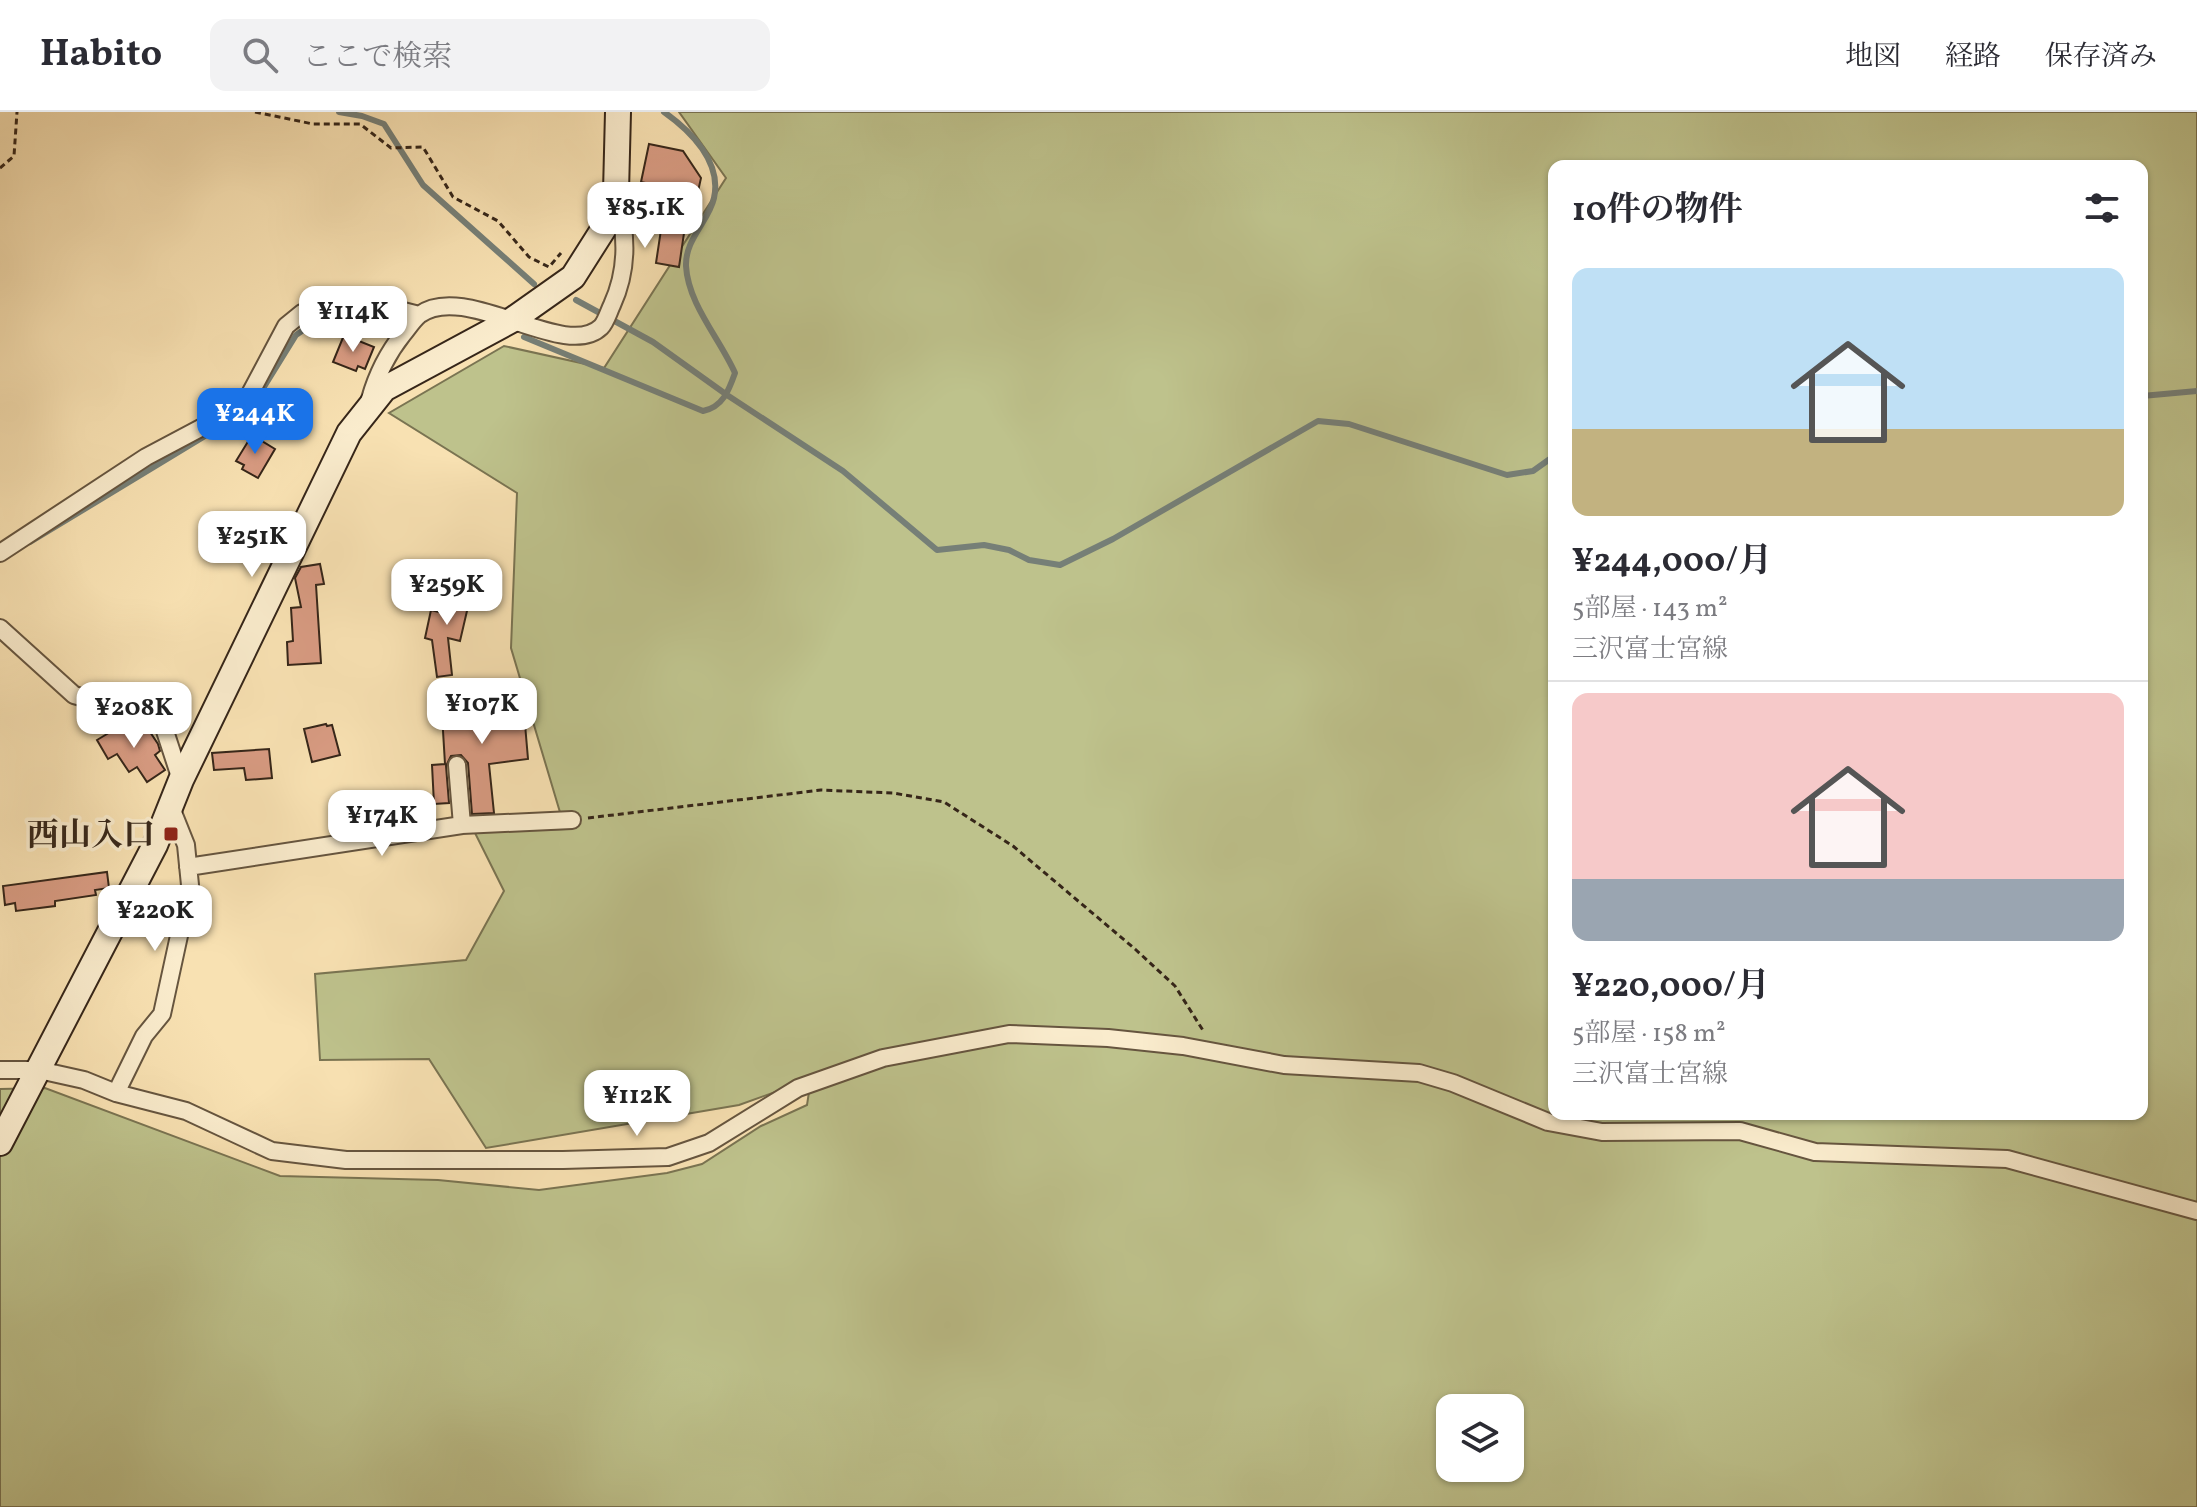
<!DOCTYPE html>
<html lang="ja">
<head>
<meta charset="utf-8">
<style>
	:root { --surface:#fff; --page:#f2f2f3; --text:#2b2b33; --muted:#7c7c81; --line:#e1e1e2; --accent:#1a73e8 }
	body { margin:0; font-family:Vollkorn,"Noto Serif JP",serif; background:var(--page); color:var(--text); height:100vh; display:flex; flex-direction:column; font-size:30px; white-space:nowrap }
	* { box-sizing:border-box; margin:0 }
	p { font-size:26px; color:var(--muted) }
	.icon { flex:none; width:44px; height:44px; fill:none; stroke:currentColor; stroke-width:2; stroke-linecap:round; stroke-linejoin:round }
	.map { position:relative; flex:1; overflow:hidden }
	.sheet { position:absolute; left:1548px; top:48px; width:600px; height:960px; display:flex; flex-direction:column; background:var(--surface); border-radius:16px; box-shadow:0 2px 6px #0004 }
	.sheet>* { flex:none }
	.fabs { position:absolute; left:1436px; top:1282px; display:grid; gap:16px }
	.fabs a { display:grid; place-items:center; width:88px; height:88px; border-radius:16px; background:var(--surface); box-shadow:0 2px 6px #0004; font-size:40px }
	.price { position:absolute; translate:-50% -68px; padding:0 18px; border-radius:16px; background:#fff; color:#222; font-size:26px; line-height:52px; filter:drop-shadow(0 2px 4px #0008) }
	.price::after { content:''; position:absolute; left:50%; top:48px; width:24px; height:18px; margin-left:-12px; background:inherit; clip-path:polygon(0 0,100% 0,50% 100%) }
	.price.active { background:var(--accent); color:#fff }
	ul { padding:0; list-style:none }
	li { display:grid; align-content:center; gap:16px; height:424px; padding:0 24px }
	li+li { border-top:2px solid var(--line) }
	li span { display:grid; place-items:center; height:248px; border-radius:16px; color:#555 }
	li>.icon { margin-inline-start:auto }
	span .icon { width:144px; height:144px; fill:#fffc; stroke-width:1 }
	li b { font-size:34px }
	h2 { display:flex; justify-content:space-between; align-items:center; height:96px; padding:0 24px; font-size:34px }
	header { display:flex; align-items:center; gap:48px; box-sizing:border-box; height:112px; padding:0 40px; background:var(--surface); border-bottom:2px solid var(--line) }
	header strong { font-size:38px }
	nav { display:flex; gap:44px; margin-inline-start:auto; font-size:28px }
	.search { width:560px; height:72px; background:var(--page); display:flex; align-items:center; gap:20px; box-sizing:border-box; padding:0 28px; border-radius:16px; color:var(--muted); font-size:30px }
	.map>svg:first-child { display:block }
	.green { fill:#bec28c; stroke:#7a7452; stroke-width:2; fill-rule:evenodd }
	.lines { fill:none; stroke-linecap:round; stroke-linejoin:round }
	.stream { stroke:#767f77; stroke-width:6 }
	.building { fill:#d89b82; stroke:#362619; stroke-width:2 }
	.minor-casing { stroke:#66553f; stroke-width:20 }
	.secondary-casing { stroke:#362619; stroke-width:28 }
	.path { stroke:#362619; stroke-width:3; stroke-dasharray:6 4; stroke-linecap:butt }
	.minor { stroke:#faeccd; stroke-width:16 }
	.secondary { stroke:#faeccd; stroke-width:24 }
	.poi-dot { fill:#8f2418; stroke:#faeccd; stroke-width:3 }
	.labels { text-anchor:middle; stroke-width:7; stroke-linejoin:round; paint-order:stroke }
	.poi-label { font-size:32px; font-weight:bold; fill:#362619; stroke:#faeccd; text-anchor:end }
</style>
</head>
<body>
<header>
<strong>Habito</strong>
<div class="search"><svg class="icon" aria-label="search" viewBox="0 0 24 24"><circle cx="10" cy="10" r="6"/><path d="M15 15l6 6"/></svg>ここで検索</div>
<nav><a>地図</a><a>経路</a><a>保存済み</a></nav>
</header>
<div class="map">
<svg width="2197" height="1395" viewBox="0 0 2197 1395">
	<rect width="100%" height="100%" fill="#f8e1b2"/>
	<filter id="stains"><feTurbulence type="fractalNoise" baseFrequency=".0025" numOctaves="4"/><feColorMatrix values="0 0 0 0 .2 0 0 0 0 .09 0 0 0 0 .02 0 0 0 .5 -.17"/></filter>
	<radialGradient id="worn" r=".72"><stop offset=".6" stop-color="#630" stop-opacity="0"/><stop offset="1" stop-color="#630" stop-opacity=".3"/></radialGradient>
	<!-- green -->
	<path class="green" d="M679 0H2197V1395H0V977L45 976 280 1064 438 1068 539 1078 667 1061 702 1052 761 1014 807 993 811 967 739 993 486 1036 429 947 320 948 315 862 466 848 504 779 474 719 565 717 511 536 517 381 389 301 504 234 604 256 726 66ZM1554 54H2142V1002H1554ZM1450 1296H1510V1356H1450Z"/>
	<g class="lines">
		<!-- stream -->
		<path class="stream" d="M339 0 362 4 384 12 423 73 534 172
			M576 188 653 230 727 283 843 359 937 438 984 433 1009 438 1029 448 1060 453 1113 427 1318 309 1349 312 1507 363 1533 359 1554 344
			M524 225 703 299C723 295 729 278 735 261 720 227 688 192 686 154 685 127 709 109 714 86 722 50 691 19 664 0
			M2142 284 2197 279
			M254 291 296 223 318 208 346 200 368 205 399 206
			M30 430 233 307"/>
	</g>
	<!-- building -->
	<path class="building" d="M649 32 683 39 701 66 693 102 687 101 679 155 656 151 662 111 672 77 641 70Z
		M344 223 374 235 365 257 358 254 356 259 333 250Z
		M270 281 286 289 268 322 252 313Z
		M252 323 275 337 258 366 242 357 244 353 236 349Z
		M320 452 324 472 316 473 321 551 288 553 287 530 293 529 291 496 301 495 295 466 301 455Z
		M445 472 462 476 461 484 470 486 460 529 448 526 452 563 437 565 432 528 425 526 431 498 439 500Z
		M495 580V590L523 589 528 647 489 652 494 701 472 702 468 651 461 643 451 644 446 654 449 691 434 692 432 653 445 652 442 602 476 600 475 581Z
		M144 611 158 632 160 639 155 643 165 658 147 670 137 655 129 660 117 642 108 647 97 628 122 613 128 622Z
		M326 612 327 614 332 613 340 643 312 650 304 617Z
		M269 637 272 666 246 668 244 656 214 658 212 641Z
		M107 760 109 776 95 778 96 783 55 789V794L16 799 15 791 5 793 3 774Z"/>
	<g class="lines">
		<defs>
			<path id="minor" d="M370 287C377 262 387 242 403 222 408 216 413 208 419 203 465 168 565 250 601 215 606 210 609 199 612 193 629 156 626 122 618 85
				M0 441 146 345 244 293 286 214 302 201 335 190 372 191 419 203
				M0 516 74 583 117 595 146 598 164 616 181 668
				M457 653 462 713
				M188 755 462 713 572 708
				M0 958H39L84 968 116 981 186 999 272 1039 346 1048H563L668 1045 709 1031 798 976 883 946 1009 922 1108 926 1183 934 1284 953 1419 961 1453 971 1548 1010 1602 1020 1740 1019 1815 1040 2007 1047 2197 1099
				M116 981 144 924 162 902 190 773 186 733 170 693"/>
			<path id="secondary" d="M0 1031 155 733 181 668 349 321 384 277 512 208 573 165 606 113 616 80 618 0"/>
		</defs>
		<!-- minor casing -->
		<use href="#minor" class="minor-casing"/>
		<!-- secondary casing -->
		<use href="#secondary" class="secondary-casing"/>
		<!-- path -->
		<path class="path" d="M255 0 313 12H360L391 36 423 35 453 85 498 109 529 145 549 155 561 141
			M0 56 14 44 17 0
			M588 706 821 678 893 681 944 690 1013 734 1135 837 1175 874 1204 920"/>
		<!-- minor -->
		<use href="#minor" class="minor"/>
		<!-- secondary -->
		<use href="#secondary" class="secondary"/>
	</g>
	<!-- markers -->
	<rect class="poi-dot" x="163" y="714" width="16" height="16" rx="4"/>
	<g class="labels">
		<!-- poi labels -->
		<g class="poi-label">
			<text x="155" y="733">西山入口</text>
		</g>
	</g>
	<rect width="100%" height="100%" filter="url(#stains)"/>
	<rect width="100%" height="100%" fill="url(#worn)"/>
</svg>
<div class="fabs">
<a><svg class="icon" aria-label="layers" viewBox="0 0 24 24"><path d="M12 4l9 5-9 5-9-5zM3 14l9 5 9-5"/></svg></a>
</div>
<b class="price" style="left:645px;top:138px">¥85.1K</b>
<b class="price" style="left:353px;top:242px">¥114K</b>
<b class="price active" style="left:255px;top:344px">¥244K</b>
<b class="price" style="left:252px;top:467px">¥251K</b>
<b class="price" style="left:447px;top:515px">¥259K</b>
<b class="price" style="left:482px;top:634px">¥107K</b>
<b class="price" style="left:134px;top:638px">¥208K</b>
<b class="price" style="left:382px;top:746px">¥174K</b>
<b class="price" style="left:155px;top:841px">¥220K</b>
<b class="price" style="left:637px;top:1026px">¥112K</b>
<section class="sheet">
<h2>10件の物件<svg class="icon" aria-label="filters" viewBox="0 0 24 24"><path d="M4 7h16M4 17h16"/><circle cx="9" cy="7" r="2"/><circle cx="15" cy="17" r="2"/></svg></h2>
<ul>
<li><span style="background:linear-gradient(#bfe0f5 65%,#c2b280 0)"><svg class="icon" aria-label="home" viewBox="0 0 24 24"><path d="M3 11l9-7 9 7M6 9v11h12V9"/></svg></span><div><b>¥244,000/月</b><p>5部屋 · 143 m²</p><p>三沢富士宮線</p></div></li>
<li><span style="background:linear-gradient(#f6c9c9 75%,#9aa5b1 0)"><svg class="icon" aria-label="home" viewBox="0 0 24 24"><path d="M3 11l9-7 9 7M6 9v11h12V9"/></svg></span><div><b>¥220,000/月</b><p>5部屋 · 158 m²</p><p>三沢富士宮線</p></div></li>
</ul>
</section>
</div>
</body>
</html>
